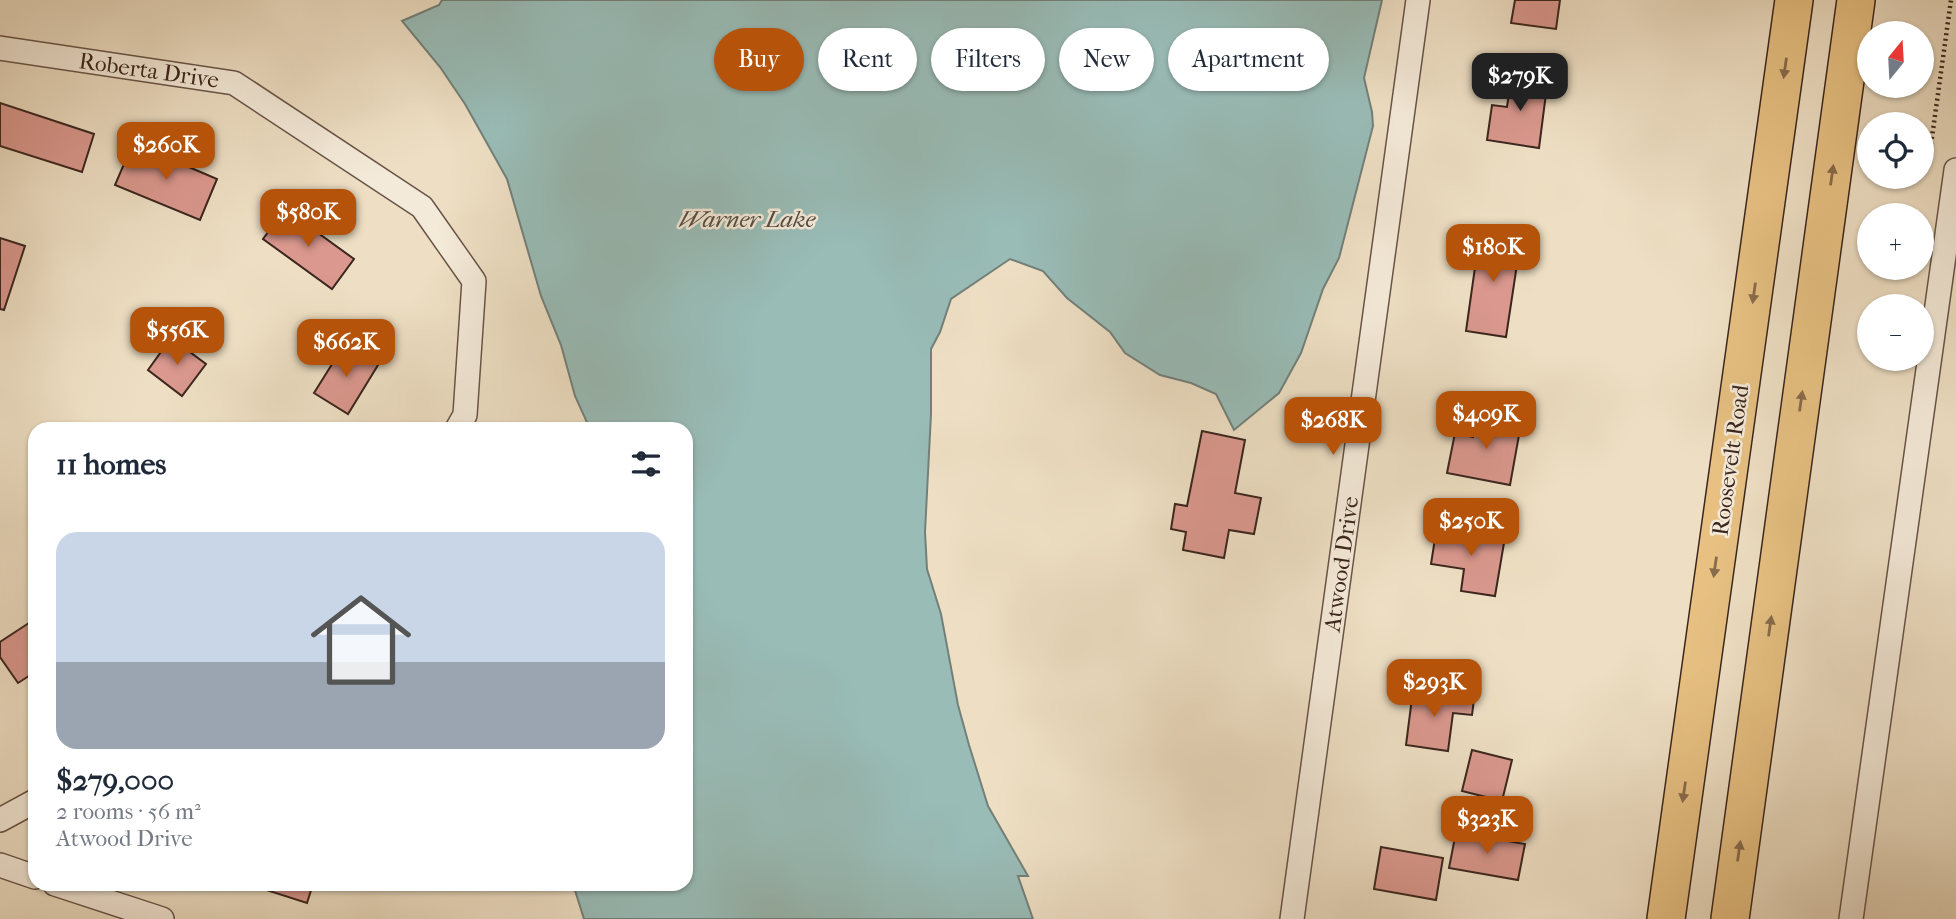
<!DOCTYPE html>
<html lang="en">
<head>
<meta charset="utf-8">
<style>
	:root { --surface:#fff; --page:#f2f2f3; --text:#1f2937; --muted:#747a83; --line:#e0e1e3; --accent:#b45309 }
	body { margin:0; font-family:"IM FELL French Canon",serif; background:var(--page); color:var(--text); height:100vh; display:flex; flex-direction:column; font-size:26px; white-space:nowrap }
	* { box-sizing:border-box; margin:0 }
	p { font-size:23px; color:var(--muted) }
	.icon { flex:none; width:38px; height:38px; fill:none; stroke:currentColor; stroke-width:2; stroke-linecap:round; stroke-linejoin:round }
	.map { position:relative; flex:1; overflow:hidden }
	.panel { position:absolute; left:28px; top:422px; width:665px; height:469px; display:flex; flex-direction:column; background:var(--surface); border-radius:21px; box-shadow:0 2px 5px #0004 }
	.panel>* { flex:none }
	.top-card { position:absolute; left:714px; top:28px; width:665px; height:63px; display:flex; gap:14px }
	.needle { width:46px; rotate:18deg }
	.tools { position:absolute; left:1857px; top:21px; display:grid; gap:14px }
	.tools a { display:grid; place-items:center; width:77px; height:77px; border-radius:50%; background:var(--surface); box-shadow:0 2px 5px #0004; font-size:35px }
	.price { position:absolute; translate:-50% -60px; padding:0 16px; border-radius:14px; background:var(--accent); color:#fff; font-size:23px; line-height:46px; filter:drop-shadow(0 2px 4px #0008) }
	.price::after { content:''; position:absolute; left:50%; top:42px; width:21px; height:16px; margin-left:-10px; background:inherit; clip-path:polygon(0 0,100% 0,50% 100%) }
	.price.selected { background:#222; color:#fff }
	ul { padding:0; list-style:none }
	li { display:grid; align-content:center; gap:14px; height:371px; padding:0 28px }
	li+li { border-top:2px solid var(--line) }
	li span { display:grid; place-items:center; height:217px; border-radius:21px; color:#555 }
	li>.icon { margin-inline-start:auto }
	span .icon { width:126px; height:126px; fill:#fffc; stroke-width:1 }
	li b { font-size:30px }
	h2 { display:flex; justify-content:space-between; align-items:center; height:84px; padding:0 28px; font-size:30px }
	.tag { padding:0 24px; border-radius:32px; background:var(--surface); box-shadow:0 2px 5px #0004; font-size:24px; line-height:63px }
	.tag.selected { background:var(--accent); color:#fff }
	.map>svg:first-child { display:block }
	.water { fill:#99bcb7; stroke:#73807a; stroke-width:2 }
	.building { fill:#da988e; stroke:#3b261e; stroke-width:2 }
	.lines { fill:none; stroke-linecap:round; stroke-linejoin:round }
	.street-casing { stroke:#685448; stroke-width:26 }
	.primary-casing { stroke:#3b261e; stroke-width:40 }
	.path { stroke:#3b261e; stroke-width:4.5; stroke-dasharray:2 3.5; stroke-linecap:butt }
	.street { stroke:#f4ead9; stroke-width:23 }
	.primary { stroke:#e7c082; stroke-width:37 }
	.oneway { fill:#886b4b }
	.labels { text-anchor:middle; stroke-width:5; stroke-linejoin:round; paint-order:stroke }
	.street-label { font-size:23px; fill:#3b261e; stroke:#f4ead9 }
	.water-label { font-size:24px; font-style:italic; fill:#524c44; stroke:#f4ead9 }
</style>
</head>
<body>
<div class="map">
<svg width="1956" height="919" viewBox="0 0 1956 919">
	<rect width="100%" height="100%" fill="#eedfc4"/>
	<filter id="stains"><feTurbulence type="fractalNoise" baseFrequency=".00286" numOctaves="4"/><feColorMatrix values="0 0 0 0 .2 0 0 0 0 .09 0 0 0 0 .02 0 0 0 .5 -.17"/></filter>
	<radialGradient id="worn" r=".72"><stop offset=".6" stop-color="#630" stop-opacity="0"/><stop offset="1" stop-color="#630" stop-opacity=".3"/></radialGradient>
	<!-- water -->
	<path class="water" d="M442 0H1382L1364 78 1372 112 1373 126 1339 258 1323 289 1301 353 1279 393 1234 430 1216 394 1191 383 1160 375 1125 353 1110 332 1067 298 1043 271 1010 259 951 299 940 332 931 349V414L925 532 927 569 941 614 958 705 969 745 988 806 1028 876H1018L1033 919H584L573 884H686V429H590L575 396 561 345 541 296 507 179 465 104 440 67 402 21 439 5Z"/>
	<!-- building -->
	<path class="building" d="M1515 0H1560L1556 29 1511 23Z
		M1512 72 1548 78 1539 148 1487 140 1492 105 1507 107Z
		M0 103 94 134 82 172 0 146Z
		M133 143 217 179 200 220 115 185Z
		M285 209 354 259 332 289 263 239Z
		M1480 232 1521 238 1506 337 1466 331Z
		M0 238 25 246 4 310 0 309Z
		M171 338 206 364 182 396 148 370Z
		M344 345 378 365 348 414 314 393Z
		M1476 416 1521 424 1510 485 1447 473 1455 433 1473 437Z
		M1202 431 1245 440 1235 493 1261 498 1254 534 1229 530 1224 558 1183 550 1186 532 1171 529 1175 504 1187 506Z
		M1437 526 1505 537 1495 596 1461 591 1464 569 1431 564Z
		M35 619V672L18 683 0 657V642Z
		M1413 690 1474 699 1472 715 1453 713 1448 751 1406 745Z
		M1472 750 1512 760 1502 801 1462 791Z
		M1456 832 1525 844 1518 880 1449 868Z
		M1381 847 1443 858 1436 900 1374 889Z
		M248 884H313L307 903Z"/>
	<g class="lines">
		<defs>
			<path id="street" d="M0 48 234 83 422 207 474 281 465 415 457 429
				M0 820 35 801
				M0 865 35 877
				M55 884 162 919
				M1292 919 1418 0
				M1851 919 1956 170"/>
			<path id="primary" d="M1666 919 1794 0
				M1730 919 1856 0"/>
		</defs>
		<!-- street casing -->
		<use href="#street" class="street-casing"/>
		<!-- primary casing -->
		<use href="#primary" class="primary-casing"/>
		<!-- path -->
		<path class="path" d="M1928 166 1951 0"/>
		<!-- street -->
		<use href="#street" class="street"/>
		<!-- primary -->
		<use href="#primary" class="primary"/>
	</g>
	<!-- one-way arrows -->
	<defs><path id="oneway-solid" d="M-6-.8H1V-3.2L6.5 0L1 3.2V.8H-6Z" transform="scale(1.75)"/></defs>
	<g class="oneway">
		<use href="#oneway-solid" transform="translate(1785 68) rotate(98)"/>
		<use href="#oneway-solid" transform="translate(1832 175) rotate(-82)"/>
		<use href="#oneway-solid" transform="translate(1754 293) rotate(98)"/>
		<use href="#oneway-solid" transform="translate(1801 401) rotate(-82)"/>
		<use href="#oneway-solid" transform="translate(1715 567) rotate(98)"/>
		<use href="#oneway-solid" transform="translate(1770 626) rotate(-82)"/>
		<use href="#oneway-solid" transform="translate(1684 792) rotate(98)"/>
		<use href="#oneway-solid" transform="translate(1739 851) rotate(-82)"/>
	</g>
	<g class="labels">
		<!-- street labels -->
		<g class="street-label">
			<text transform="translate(149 70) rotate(8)" y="8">Roberta Drive</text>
			<text transform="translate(1730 460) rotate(-82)" y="8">Roosevelt Road</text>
			<text transform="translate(1341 564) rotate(-82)" y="8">Atwood Drive</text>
		</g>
		<!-- water labels -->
		<g class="water-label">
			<text x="747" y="227">Warner Lake</text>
		</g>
	</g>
	<rect width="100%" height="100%" filter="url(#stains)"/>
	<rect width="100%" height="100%" fill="url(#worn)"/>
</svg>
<div class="tools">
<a><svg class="needle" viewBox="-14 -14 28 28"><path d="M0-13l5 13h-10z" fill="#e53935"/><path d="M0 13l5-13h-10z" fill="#747a83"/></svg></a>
<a><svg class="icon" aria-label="locate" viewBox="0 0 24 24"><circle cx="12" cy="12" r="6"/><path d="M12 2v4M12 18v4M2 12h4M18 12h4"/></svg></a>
<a>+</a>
<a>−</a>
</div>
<b class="price selected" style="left:1520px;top:113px">$279K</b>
<b class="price" style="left:166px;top:182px">$260K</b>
<b class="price" style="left:308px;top:249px">$580K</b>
<b class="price" style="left:1493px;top:284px">$180K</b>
<b class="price" style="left:177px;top:367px">$556K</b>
<b class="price" style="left:346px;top:379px">$662K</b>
<b class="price" style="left:1486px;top:451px">$409K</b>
<b class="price" style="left:1333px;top:457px">$268K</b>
<b class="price" style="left:1471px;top:558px">$250K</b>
<b class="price" style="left:1434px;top:719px">$293K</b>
<b class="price" style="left:1487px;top:856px">$323K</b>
<div class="top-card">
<a class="tag selected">Buy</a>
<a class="tag">Rent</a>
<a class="tag">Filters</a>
<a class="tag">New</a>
<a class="tag">Apartment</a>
</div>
<section class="panel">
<h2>11 homes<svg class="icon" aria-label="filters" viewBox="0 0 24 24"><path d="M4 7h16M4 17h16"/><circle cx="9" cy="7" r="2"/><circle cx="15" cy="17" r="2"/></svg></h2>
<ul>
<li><span style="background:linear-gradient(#c9d6e8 60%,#9aa5b1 0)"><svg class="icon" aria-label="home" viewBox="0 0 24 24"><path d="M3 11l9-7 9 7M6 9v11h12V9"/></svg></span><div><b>$279,000</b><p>2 rooms · 56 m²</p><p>Atwood Drive</p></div></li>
</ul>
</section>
</div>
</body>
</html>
